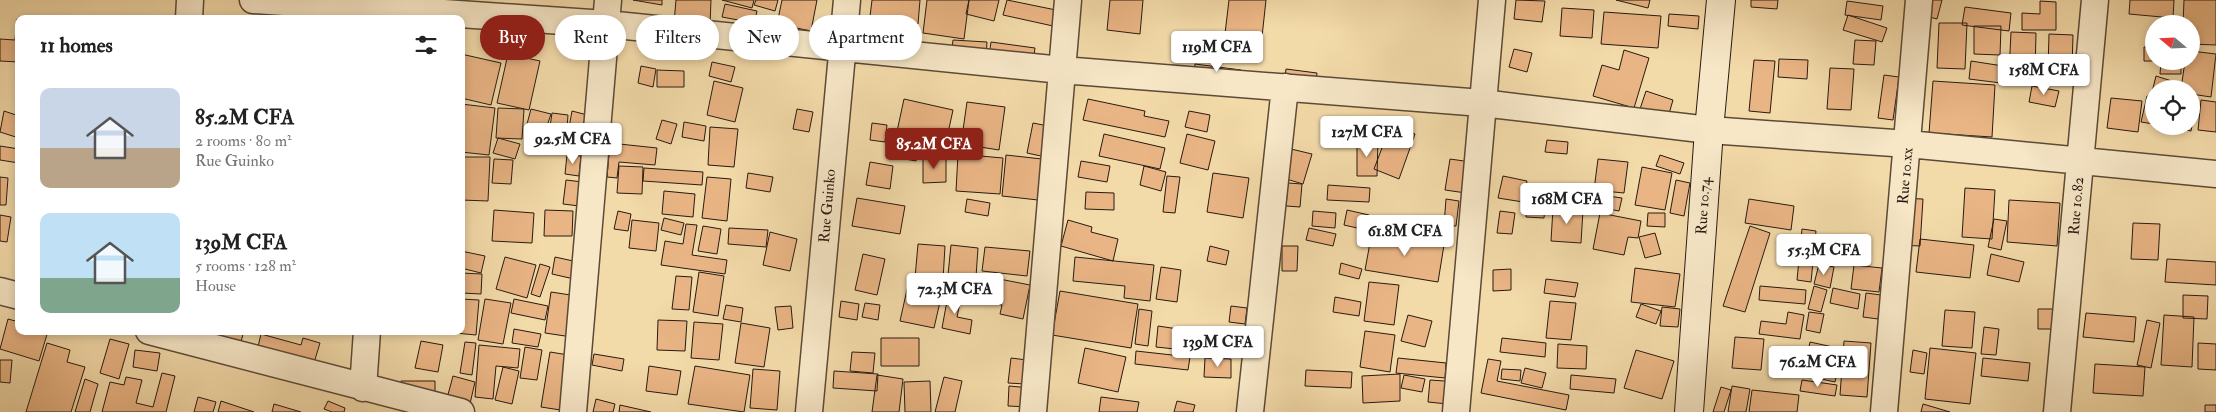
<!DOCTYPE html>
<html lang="en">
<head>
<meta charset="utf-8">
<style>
	:root { --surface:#fff; --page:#f6f6f6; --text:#222; --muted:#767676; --accent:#8f2418 }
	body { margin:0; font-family:"IM FELL Double Pica",serif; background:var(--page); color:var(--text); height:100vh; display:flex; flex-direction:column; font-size:19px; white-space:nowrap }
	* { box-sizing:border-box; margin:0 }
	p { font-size:16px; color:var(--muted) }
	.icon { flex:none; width:28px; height:28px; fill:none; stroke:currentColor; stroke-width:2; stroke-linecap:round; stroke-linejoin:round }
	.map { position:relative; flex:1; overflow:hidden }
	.drawer { position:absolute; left:15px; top:15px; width:450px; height:320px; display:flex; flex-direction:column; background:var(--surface); border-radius:10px; box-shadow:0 2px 8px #0003 }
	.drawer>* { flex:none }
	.guide { position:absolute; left:480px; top:15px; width:475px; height:45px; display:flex; gap:10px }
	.needle { width:32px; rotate:289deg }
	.tools { position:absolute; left:2145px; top:15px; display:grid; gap:10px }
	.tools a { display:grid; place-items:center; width:55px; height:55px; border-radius:50%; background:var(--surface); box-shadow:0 2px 8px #0003; font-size:25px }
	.price { position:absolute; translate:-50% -42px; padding:0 11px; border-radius:5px; background:#fff; color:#222; font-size:16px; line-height:32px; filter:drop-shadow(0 1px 2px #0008) }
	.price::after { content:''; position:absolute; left:50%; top:30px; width:15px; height:11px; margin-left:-8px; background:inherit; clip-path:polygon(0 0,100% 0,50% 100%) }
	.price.selected { background:var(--accent); color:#fff }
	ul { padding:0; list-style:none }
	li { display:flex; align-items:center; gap:15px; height:125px; padding:0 25px }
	li span { display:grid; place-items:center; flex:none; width:140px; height:100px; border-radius:10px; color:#555 }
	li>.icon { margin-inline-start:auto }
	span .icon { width:60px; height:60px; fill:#fffc; stroke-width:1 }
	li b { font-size:21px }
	h2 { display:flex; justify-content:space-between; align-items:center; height:60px; padding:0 25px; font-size:21px }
	.chip { padding:0 18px; border-radius:22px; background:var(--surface); box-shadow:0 2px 8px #0003; font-size:18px; line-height:45px }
	.chip.selected { background:var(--accent); color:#fff }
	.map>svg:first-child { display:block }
	.building { fill:#eab585; stroke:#281a11 }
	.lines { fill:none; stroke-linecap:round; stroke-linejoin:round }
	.minor-casing { stroke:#5b4a37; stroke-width:29 }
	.secondary-casing { stroke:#281a11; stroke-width:30 }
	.minor { stroke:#f7e7c7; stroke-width:26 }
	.secondary { stroke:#f7e7c7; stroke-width:28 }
	.labels { text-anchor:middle; stroke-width:4; stroke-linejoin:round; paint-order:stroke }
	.street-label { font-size:15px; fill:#281a11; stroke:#f7e7c7 }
</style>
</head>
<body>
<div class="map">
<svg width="2216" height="412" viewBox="0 0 2216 412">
	<rect width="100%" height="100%" fill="#f3daa9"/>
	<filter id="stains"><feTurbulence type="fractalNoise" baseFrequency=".004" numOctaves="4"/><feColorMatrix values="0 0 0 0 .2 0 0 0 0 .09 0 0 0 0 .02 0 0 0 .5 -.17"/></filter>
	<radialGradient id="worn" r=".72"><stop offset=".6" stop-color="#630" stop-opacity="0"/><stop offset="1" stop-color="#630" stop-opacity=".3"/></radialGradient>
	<!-- building -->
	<path class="building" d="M633 0H662V5Z
		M676 0H711L710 25 674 23Z
		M722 0H754L752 8Z
		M756 0H778L775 11 754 5Z
		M782 0H817L811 31 777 24Z
		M872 0H920L918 24 907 23 904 45 867 41Z
		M927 0H969L964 39 923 33Z
		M969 0H999L994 21 966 14Z
		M1007 0 1056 10 1053 26 1003 15Z
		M1110 0H1143L1140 34 1107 30Z
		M1229 0H1266L1261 46 1224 42Z
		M1516 0 1545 1 1542 22 1514 19Z
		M1616 0H1650L1648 8Z
		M1751 0H1778L1777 9 1751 7Z
		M1914 0H1942L1937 19 1911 12Z
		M2130 0H2174L2173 18 2129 14Z
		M2184 0H2216V45L2191 44V24H2183Z
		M1847 1 1883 6 1881 20 1845 15Z
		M2040 1 2056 2V30H2022V13L2040 14Z
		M725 4 757 11 754 23 722 17Z
		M1965 7 2011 13 2009 31 1962 25Z
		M1562 8 1594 10 1592 38 1560 36Z
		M1604 12 1661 16 1658 48 1601 44Z
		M1669 14 1699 16 1698 29 1668 26Z
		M1848 15 1887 28 1882 42 1843 30Z
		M17 19H19V62L0 61V39L15 40Z
		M1939 23H1967L1965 69 1937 68Z
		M1974 26H2001L2000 55 1974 54Z
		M2011 32 2036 33 2035 74 2009 73Z
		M2049 34 2073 35 2072 69 2048 68Z
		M953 40 987 42 986 59 951 57Z
		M1855 40 1876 41 1874 65 1853 64Z
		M991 42 1035 48 1032 69 988 63Z
		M2144 47H2154V61H2144Z
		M1514 49 1532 53 1527 72 1509 67Z
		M1624 50 1649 58 1634 108 1593 96 1602 65 1619 70Z
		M2191 51 2216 54 2211 97 2191 94V89H2181L2185 61H2191Z
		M461 54 501 63 491 105 461 98Z
		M508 54 540 61 529 110 497 103Z
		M1779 59 1808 60 1807 79 1778 77Z
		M1754 60 1775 61 1770 113 1749 111Z
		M1971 61 2003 66 2001 83 1969 79Z
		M2161 61H2181V74H2160Z
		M712 62 735 67 731 82 709 76Z
		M1195 64 1241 70 1239 82 1194 76Z
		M641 66 656 69 653 87 638 83Z
		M1830 68 1854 69 1851 110 1827 109Z
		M1286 69 1317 73 1315 89 1284 86Z
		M657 70 684 71V87H657Z
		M1884 75 1899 77 1893 120 1878 118Z
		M2156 76 2175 82 2173 89H2154V93L2152 92Z
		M714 81 743 88 735 122 707 115Z
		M1933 81 1995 85 1992 137 1929 133Z
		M2032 86 2059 91 2055 107 2029 102Z
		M1646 91 1673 100 1666 124 1638 115Z
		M2147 96 2154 98V124L2141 122Z
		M2111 98 2142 101 2138 132 2107 128Z
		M904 99 953 110 945 147 896 136Z
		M1088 99 1145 111 1144 116 1169 121 1165 137 1083 120Z
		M2201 100 2216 102V132L2198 130Z
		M967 102 1005 107 999 150 961 144Z
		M461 104 495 108 489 155 461 152Z
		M2191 105 2196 106 2191 131 2164 126H2191Z
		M498 108 524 109 522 139 496 138Z
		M531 109 551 114 546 129 527 124Z
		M797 109 813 112 809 132 793 129Z
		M4 111 19 116V138L0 132Z
		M572 111 595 117 590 138 568 133Z
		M1189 111 1210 115 1207 132 1185 127Z
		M552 113 568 115 567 129 550 127Z
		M662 120 677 124 671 144 656 139Z
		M684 122 706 126 704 141 682 137Z
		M872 123 887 125 885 142 870 140Z
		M1033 123 1048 126 1041 156 1027 153Z
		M1391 124 1415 134 1399 179 1374 169Z
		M710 127 738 129 734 167 708 165Z
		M1104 134 1165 148 1160 169 1099 156Z
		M1187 134 1215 141 1208 170 1180 163Z
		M498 138 520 144 515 159 493 153Z
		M1357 140H1378L1377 176H1357Z
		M1547 140 1568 142 1567 154 1545 152Z
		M610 143 657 148 655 165 619 162 617 178 607 177Z
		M892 143 918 148 916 161 889 156Z
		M0 146 19 149V163L0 160Z
		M1291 149 1312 154 1303 184 1283 178Z
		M958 154 1003 158 1000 194 956 191Z
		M567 155 581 156 579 176 565 174Z
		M1006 155 1042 159 1038 200 1002 196Z
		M1660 155 1684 163 1680 174 1656 166Z
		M462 157H490L488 201 461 200Z
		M946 157V182L923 183V158Z
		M494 159 513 160 511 184 492 183Z
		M1450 159 1478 163 1473 194 1445 190Z
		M1598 159 1628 162 1624 193 1594 190Z
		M1081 161 1110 166 1107 182 1078 177Z
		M870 162 893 166 890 189 866 185Z
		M619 166 643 167 642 194 617 193Z
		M1144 166 1166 172 1161 191 1140 185Z
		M1642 167 1672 173 1665 210 1635 205Z
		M644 168 703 172 702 185 643 181Z
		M748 173 773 177 770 192 746 188Z
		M1213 173 1249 178 1243 218 1207 212Z
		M1167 176 1180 177 1175 213 1163 212Z
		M1503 176 1527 181 1523 202 1498 198Z
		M0 177 8 178 6 205H0Z
		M707 177 731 179 727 221 702 218Z
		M566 180 591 183 588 207 563 204Z
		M1676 180 1690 183 1684 216 1670 213Z
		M1288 183 1302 184 1300 207 1286 206Z
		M1328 185 1370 188 1369 202 1327 200Z
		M1965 188 1995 190 1992 239 1962 237Z
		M1543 189 1585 192 1583 206 1541 203Z
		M664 191 695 194 693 217 662 214Z
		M1086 192 1114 193V210L1085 209Z
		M1601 195 1622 198 1619 211 1599 207Z
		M857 198 905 206 900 234 852 226Z
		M1898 198 1923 199 1920 246 1896 245Z
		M967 199 990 203 988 216 965 212Z
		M1446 199 1459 201 1456 226 1444 225Z
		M1749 199 1794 206 1791 230 1745 223Z
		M2009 200 2060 203 2057 246 2007 242Z
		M1527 205 1545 206 1544 218 1526 217Z
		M1553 208 1583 210 1581 243 1551 241Z
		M494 210 534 213 532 243 492 241Z
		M545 210 573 211 572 236H544Z
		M1347 210 1369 215 1366 230 1344 225Z
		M618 211 631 214 628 231 614 229Z
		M1313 211 1336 213 1335 228 1312 226Z
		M1500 211 1515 213 1512 234 1497 233Z
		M1600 213 1641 221 1638 238 1628 237 1624 255 1593 249Z
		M1648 213H1665V227L1647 226Z
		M0 215 11 217 7 242 0 241Z
		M664 218 684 223 681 235 661 230Z
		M1994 219 2007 221 2001 250 1988 247Z
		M632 220 659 223 656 251 629 248Z
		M1068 220 1092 227 1091 232 1118 239 1113 261 1061 246Z
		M2133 223 2160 224 2158 260 2131 259Z
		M686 224 697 225 692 255 727 260 725 274 661 265 665 241 683 244Z
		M703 226 721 229 717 254 698 251Z
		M1750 226 1770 233 1745 312 1723 306Z
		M729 228 768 230 766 247 728 244Z
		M1309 228 1336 234 1333 246 1306 240Z
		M1802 229 1816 231 1811 282 1797 280Z
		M770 232 797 239 790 271 763 265Z
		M1372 232 1444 245 1438 282 1365 270Z
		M1655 233 1661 254 1645 258 1639 237Z
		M1920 239 1974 245 1970 278 1916 272Z
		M918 244 945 246 943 280 915 278Z
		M951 245 978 248 976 277 948 275Z
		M1210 246 1229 251 1226 265 1207 261Z
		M1282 246H1298L1297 271H1282Z
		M985 247 1030 251 1027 276 982 271Z
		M461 251 485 256 481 273 461 268Z
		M863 254 885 259 877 295 855 290Z
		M1991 254 2024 262 2019 282 1987 275Z
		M505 257 536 265 527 298 496 289Z
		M555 257 587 264 583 281 552 274Z
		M1075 257 1154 265 1150 301 1124 298 1125 286 1073 281Z
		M2167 259 2216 262V285L2165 282Z
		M1341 263 1362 269 1359 279 1339 274Z
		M540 264 550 267 540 297 531 294Z
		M1819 264 1834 267 1830 288 1814 284Z
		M1854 265 1882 268 1879 292 1851 289Z
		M1161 267 1181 270 1177 302 1156 299Z
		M1635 268 1680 274 1675 307 1631 302Z
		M1511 269V290L1493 291V270Z
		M699 272 724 276 718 316 693 312Z
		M461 273 482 274 481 294 461 293Z
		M676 276 692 277 689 310 672 309Z
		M984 276 1030 285 1023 319 1000 314 1002 305 979 301Z
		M1546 279 1578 283 1575 297 1544 293Z
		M1369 282 1399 285 1394 325 1364 321Z
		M908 285 942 293 934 328 900 321Z
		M1760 286 1806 290 1805 304 1759 300Z
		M1814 286 1827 290 1821 312 1808 309Z
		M1833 288 1860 294 1858 309 1830 303Z
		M949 290 962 293 957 317 972 320 970 334 942 328Z
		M1060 291 1138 304 1131 348 1052 335Z
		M551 292 577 296 572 337 545 333Z
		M1866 293 1881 295 1878 319 1863 317Z
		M2183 295 2208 296 2207 319 2183 318Z
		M1335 297 1361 302 1359 316 1333 312Z
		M461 299 479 300 476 335 445 332 461 331Z
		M485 299 511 303 503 344 478 340Z
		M514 299 548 306 545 320 511 313Z
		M841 301 859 304 857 320 839 317Z
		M1550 301 1576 303 1571 340 1546 338Z
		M865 303 880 305 878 320 862 317Z
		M1641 304 1661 311 1656 324 1636 317Z
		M726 305 743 308 741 322 723 319Z
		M791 306 793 328 778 330 775 307Z
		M1231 306 1247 308 1245 324 1229 322Z
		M1662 307 1680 309 1678 327 1660 326Z
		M1139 309 1152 311 1148 346 1135 344Z
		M2038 309H2053V329H2038Z
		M1945 310 1975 312 1972 348 1942 346Z
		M1788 312 1804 315 1800 339 1759 334 1761 321 1786 324Z
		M1809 312 1824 314 1820 333 1806 330Z
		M2086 313 2136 317 2134 342 2083 337Z
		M1408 315 1432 321 1425 347 1401 341Z
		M2164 315 2194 317 2192 367 2161 365Z
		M8 319 19 322V331H48L39 361 0 349Z
		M658 320 687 321 685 351 657 350Z
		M2147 320 2160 323 2151 368 2137 365Z
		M694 322 723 324 719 360 691 358Z
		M741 323 770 328 764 367 735 363Z
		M1158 326 1178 329 1175 349 1156 347Z
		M1984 327 1999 329 1996 355 1981 354Z
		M514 329 541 334 538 347 512 343Z
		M198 331H244L240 345Z
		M1365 331 1395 335 1390 372 1360 367Z
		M261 334 301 345 303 338 320 343 313 366 257 351Z
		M1735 337 1764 339 1761 370 1732 368Z
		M881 338H919V366H881Z
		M1502 338 1546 343 1545 357 1500 352Z
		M110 339 129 344 119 379 100 373Z
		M421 341 443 345 438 372 415 368Z
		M1844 341 1871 343 1867 397 1840 395Z
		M465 342 476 343 472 375 460 373Z
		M1810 342 1842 349 1835 382 1803 375Z
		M47 343 70 350 67 362 85 367 71 412H26Z
		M2198 343 2216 344V370L2198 369Z
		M1558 344 1587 346 1586 369 1557 368Z
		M479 345 520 349 518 368 496 366 493 399 475 397Z
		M525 347 542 350 537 380 520 378Z
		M1085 348 1126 357 1118 392 1078 383Z
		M1930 348 1976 353 1970 404 1925 399Z
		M135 350 160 353 157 371 133 367Z
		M1636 350 1674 361 1662 399 1624 388Z
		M1913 350 1927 353 1924 374 1910 372Z
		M1136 351 1190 357 1188 370 1135 364Z
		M550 352 575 356 567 411 541 407Z
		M852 352 875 353 873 373 850 371Z
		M594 354 624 359 622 371 592 365Z
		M1011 358 1027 360 1025 384 1008 383Z
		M1205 358 1231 359V378L1204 377Z
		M1398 358 1446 363 1445 378 1396 373Z
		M1983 358 2030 363 2028 381 1981 376Z
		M1488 359 1501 361 1497 381 1569 395 1566 410 1481 393Z
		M0 360H12L10 383 0 382Z
		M2095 364 2145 367 2143 396 2093 393Z
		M649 366 681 371 677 395 646 391Z
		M695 366 750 375 744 412 688 404Z
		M503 367 519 371 512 404 495 400Z
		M1525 368 1546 373 1542 388 1521 383Z
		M753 369 780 371 777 410 750 408Z
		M1502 369 1521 370 1520 381 1501 379Z
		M1306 370 1352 372 1351 388 1305 386Z
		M834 371 878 374 877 391 833 388Z
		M162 373 175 376 166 412H102L110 382 124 385 126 377 142 380 136 403 153 407Z
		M1400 374V401L1363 403 1362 376Z
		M877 375 903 379 899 412H872Z
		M1404 375 1425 379 1422 392 1401 388Z
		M1571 375 1616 379 1614 393 1570 389Z
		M453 376 475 382 469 408 446 402Z
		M944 377 962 381 955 412H935Z
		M85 379 98 384 90 412H75Z
		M1430 380 1459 382 1457 405 1428 402Z
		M1802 380 1837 385 1835 396 1800 391Z
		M401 381H435V397L401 396Z
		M930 381 931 412H905L904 382Z
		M1009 386 1031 388 1030 407 1008 406Z
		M1732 386 1750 389 1746 412H1728Z
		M1721 387 1731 390 1724 412H1713Z
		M1752 390 1799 395 1797 412H1749Z
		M198 397 216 402 213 412H194Z
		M1101 397 1139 402 1137 412H1099Z
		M596 399 615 404 613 412H593Z
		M221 401 254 412H218Z
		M328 401 345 408 344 412H332L324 409Z
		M1177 401 1195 405 1193 412H1174Z
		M274 404 301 412H272Z
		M1923 404 1950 412H1921Z
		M620 405 651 412H619Z
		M2205 405H2216V412H2205Z"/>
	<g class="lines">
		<defs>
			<path id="minor" d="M253 0 606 24 1062 70 1482 103 1709 130 1908 144 2216 174
				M189 19 190 0
				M0 291 19 296
				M149 331 461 412
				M363 388 367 331
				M573 412 608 0
				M809 412 847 0
				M1033 412 1068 0
				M1250 412 1285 87
				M1456 412 1492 0
				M1884 412 1919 0
				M2057 412 2095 0"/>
			<path id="secondary" d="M1689 412 1709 130 1721 0"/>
		</defs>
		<!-- minor casing -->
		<use href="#minor" class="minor-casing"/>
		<!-- secondary casing -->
		<use href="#secondary" class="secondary-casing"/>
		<!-- minor -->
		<use href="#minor" class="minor"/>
		<!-- secondary -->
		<use href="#secondary" class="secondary"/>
	</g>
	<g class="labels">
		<!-- street labels -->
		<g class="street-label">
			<text transform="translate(1905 176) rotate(-85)" y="5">Rue 10.xx</text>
			<text transform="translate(827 206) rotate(-85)" y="5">Rue Guinko</text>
			<text transform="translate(1703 206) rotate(-86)" y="5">Rue 10.74</text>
			<text transform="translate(2076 206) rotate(-85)" y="5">Rue 10.82</text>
		</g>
	</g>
	<rect width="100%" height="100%" filter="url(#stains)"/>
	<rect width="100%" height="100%" fill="url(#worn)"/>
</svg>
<div class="tools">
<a><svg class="needle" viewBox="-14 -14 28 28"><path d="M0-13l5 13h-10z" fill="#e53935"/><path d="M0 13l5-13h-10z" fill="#767676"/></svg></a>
<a><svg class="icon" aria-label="locate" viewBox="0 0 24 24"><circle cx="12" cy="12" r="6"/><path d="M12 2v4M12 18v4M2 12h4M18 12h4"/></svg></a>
</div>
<b class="price" style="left:1217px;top:73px">119M CFA</b>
<b class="price" style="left:2044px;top:96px">158M CFA</b>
<b class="price" style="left:1367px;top:158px">127M CFA</b>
<b class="price" style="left:573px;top:165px">92.5M CFA</b>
<b class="price selected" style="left:934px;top:170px">85.2M CFA</b>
<b class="price" style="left:1567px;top:225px">168M CFA</b>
<b class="price" style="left:1405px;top:257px">61.8M CFA</b>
<b class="price" style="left:1824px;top:276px">55.3M CFA</b>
<b class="price" style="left:955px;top:315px">72.3M CFA</b>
<b class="price" style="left:1218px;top:368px">139M CFA</b>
<b class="price" style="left:1818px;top:388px">76.2M CFA</b>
<div class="guide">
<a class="chip selected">Buy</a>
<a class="chip">Rent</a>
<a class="chip">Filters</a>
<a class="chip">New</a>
<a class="chip">Apartment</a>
</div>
<section class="drawer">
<h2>11 homes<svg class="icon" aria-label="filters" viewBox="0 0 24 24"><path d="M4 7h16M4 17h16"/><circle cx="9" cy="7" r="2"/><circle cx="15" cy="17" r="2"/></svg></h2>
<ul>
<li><span style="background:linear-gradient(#c9d6e8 60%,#b9a48a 0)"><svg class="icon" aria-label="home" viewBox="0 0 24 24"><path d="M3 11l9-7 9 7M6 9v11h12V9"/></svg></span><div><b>85.2M CFA</b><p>2 rooms · 80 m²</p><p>Rue Guinko</p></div></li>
<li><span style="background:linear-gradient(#bfe0f5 65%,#7fa58c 0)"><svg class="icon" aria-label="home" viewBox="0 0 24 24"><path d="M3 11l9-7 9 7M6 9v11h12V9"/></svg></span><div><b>139M CFA</b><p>5 rooms · 128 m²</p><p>House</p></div></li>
</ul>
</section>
</div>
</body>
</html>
